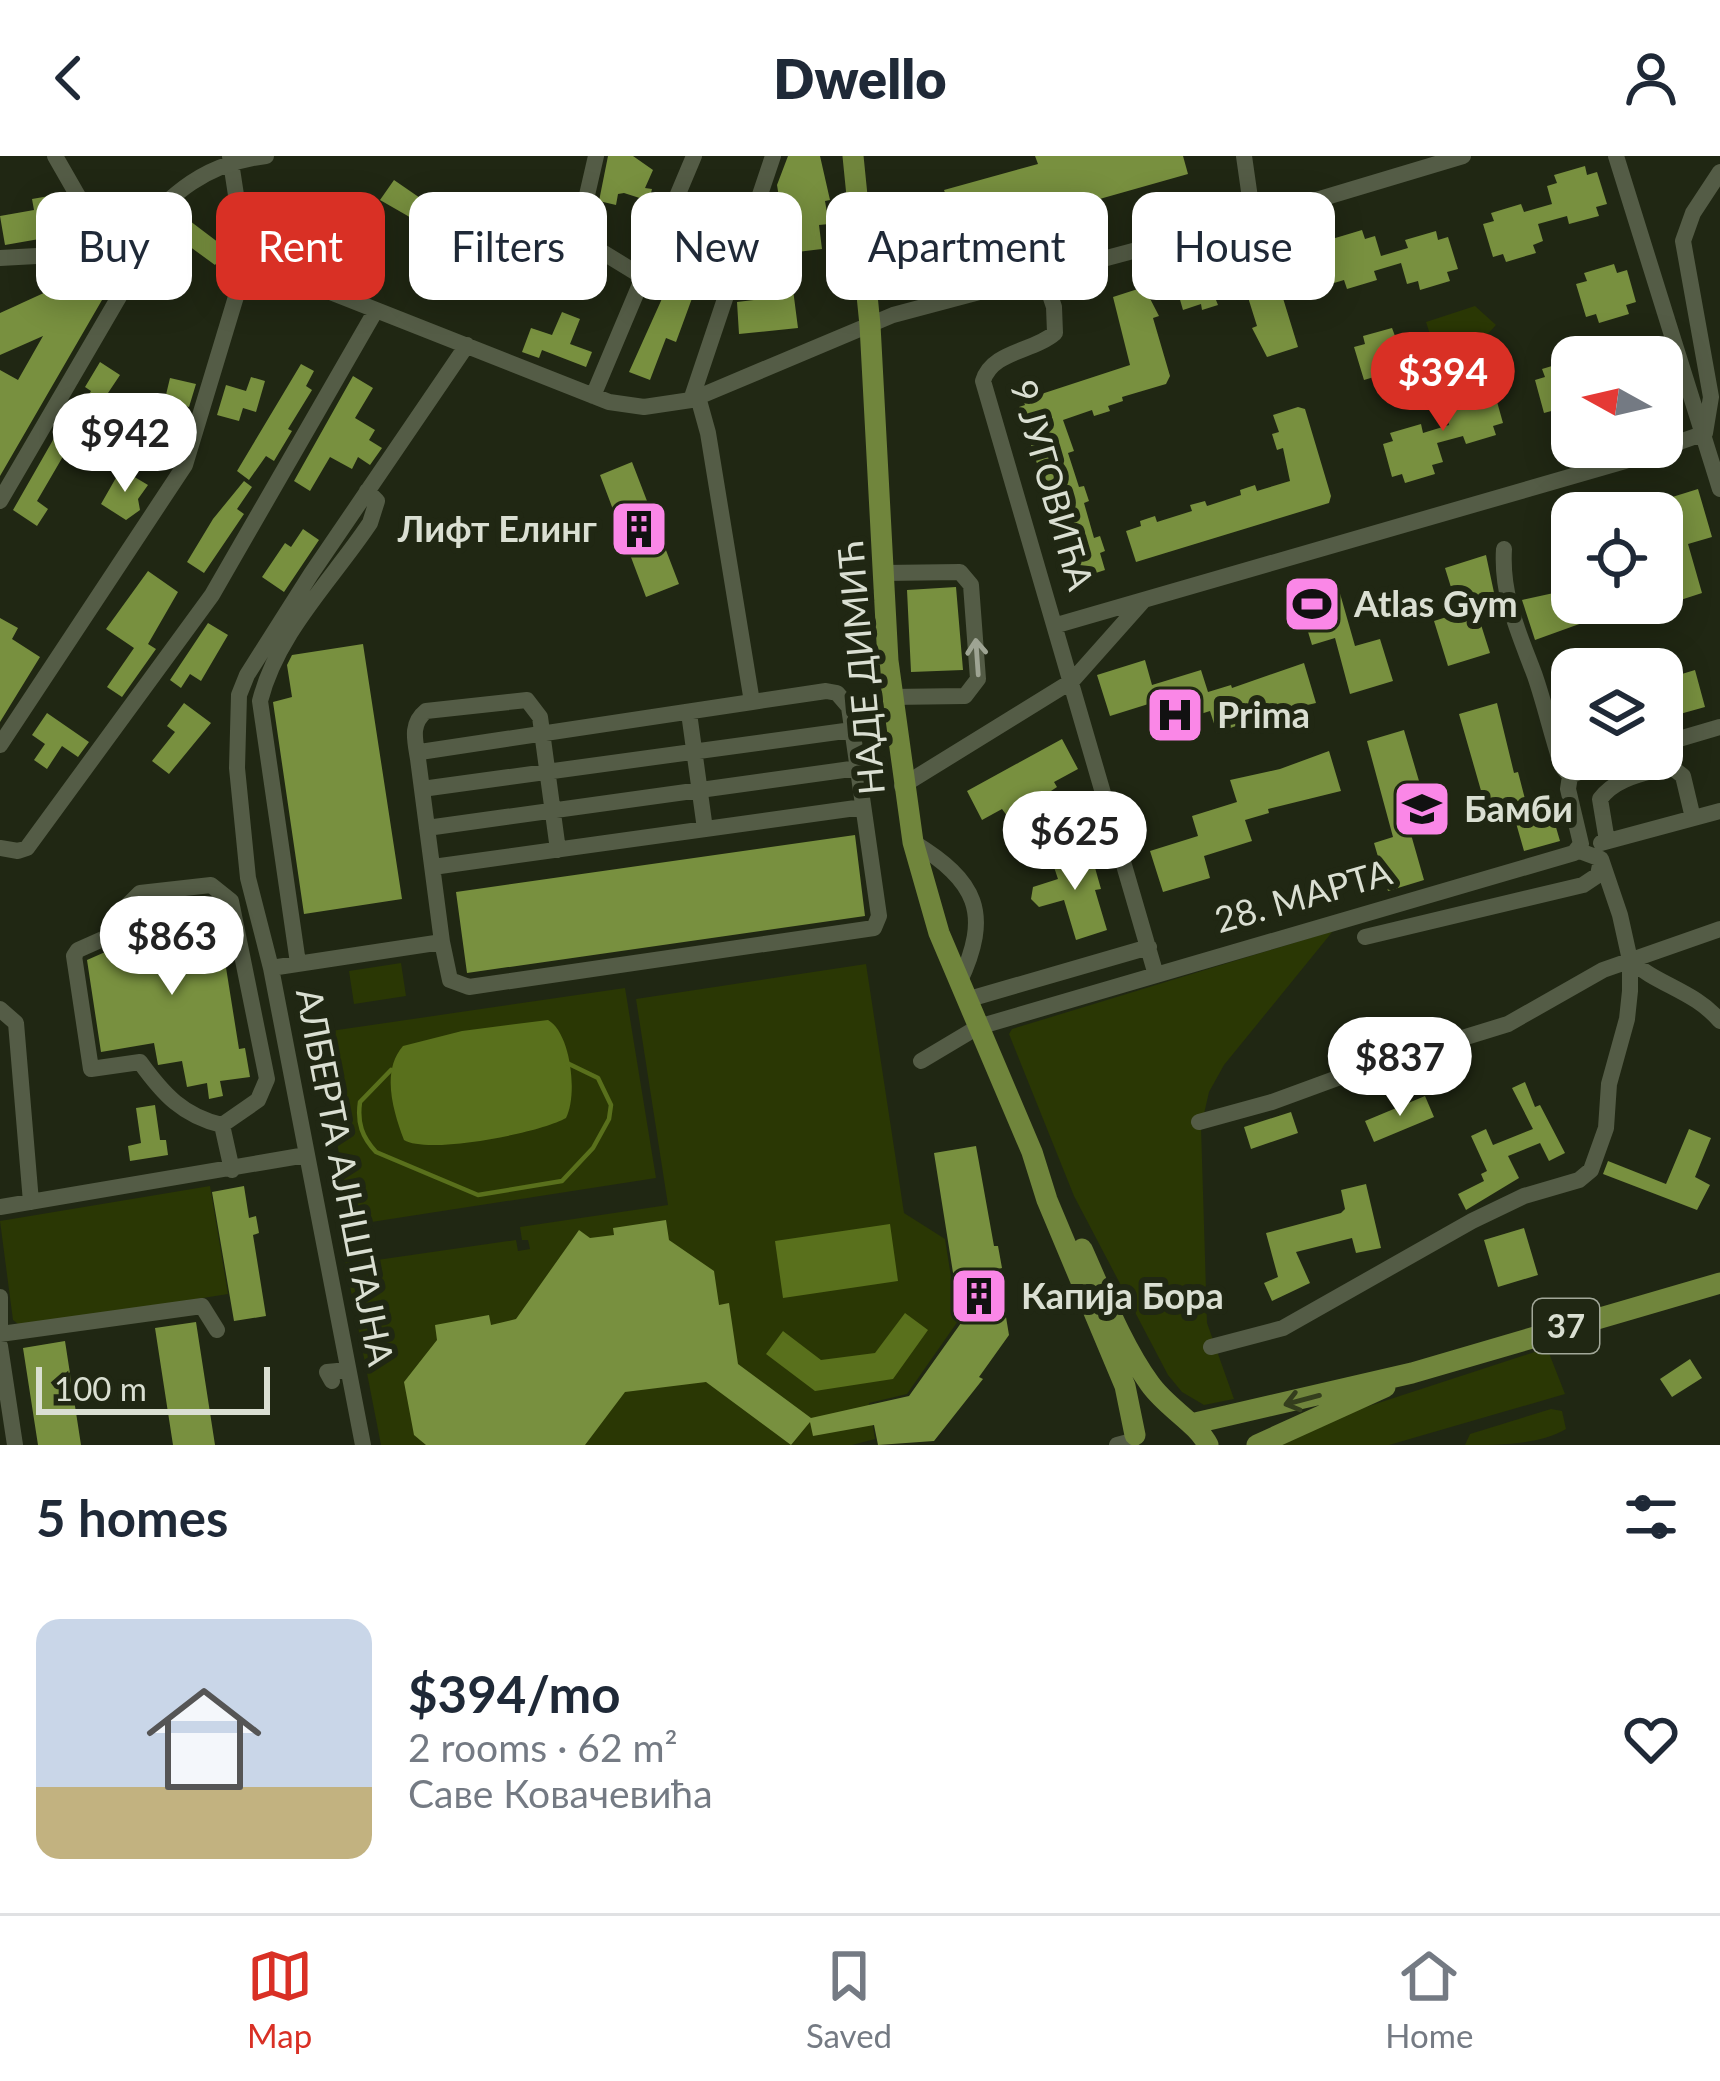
<!DOCTYPE html>
<html lang="en">
<head>
<meta charset="utf-8">
<style>
	:root { --surface:#fff; --page:#f6f6f7; --text:#1f2937; --muted:#747a83; --line:#e0e1e3; --accent:#d93025 }
	body { margin:0; font-family:Lato,sans-serif; background:var(--page); color:var(--text); height:100vh; display:flex; flex-direction:column; font-size:45px; white-space:nowrap }
	* { box-sizing:border-box; margin:0 }
	p { font-size:39px; color:var(--muted) }
	.icon { flex:none; width:66px; height:66px; fill:none; stroke:currentColor; stroke-width:2; stroke-linecap:round; stroke-linejoin:round }
	.map { position:relative; height:1289px; overflow:hidden }
	.side { display:flex; flex-direction:column; background:var(--surface); flex:1 }
	.side>* { flex:none }
	.guide { position:absolute; left:36px; top:36px; width:1650px; height:108px; display:flex; gap:24px }
	.needle { width:78px; rotate:278deg }
	.tools { position:absolute; left:1551px; top:180px; display:grid; gap:24px }
	.tools a { display:grid; place-items:center; width:132px; height:132px; border-radius:24px; background:var(--surface); box-shadow:0 6px 30px #0003; font-size:60px }
	.scale { position:absolute; left:36px; bottom:30px; width:234px; box-sizing:border-box; padding-left:12px; border:6px solid #dadfd2; border-top:0; font-size:33px; line-height:42px; white-space:nowrap; color:#dadfd2; -webkit-text-stroke:9px #202713; paint-order:stroke }
	.price { position:absolute; translate:-50% -102px; padding:0 27px; border-radius:42px; background:#fff; color:#222; font-size:39px; line-height:78px; filter:drop-shadow(0 3px 6px #0008) }
	.price::after { content:''; position:absolute; left:50%; top:72px; width:36px; height:27px; margin-left:-18px; background:inherit; clip-path:polygon(0 0,100% 0,50% 100%) }
	.price.current { background:var(--accent); color:#fff }
	ul { padding:0; list-style:none }
	li { display:flex; align-items:center; gap:36px; height:300px; padding:0 36px }
	li+li { border-top:3px solid var(--line) }
	li span { display:grid; place-items:center; flex:none; width:336px; height:240px; border-radius:24px; color:#555 }
	li>.icon { margin-inline-start:auto }
	span .icon { width:144px; height:144px; fill:#fffc; stroke-width:1 }
	li b { font-size:51px }
	h2 { display:flex; justify-content:space-between; align-items:center; height:144px; padding:0 36px; font-size:51px }
	.chip { padding:0 42px; border-radius:24px; background:var(--surface); box-shadow:0 6px 30px #0003; font-size:42px; line-height:108px }
	.chip.current { background:var(--accent); color:#fff }
	header { display:flex; justify-content:space-between; align-items:center; height:156px; padding:0 36px; background:var(--surface); font-size:54px; font-weight:800 }
	.tab-bar { display:flex; justify-content:space-around; align-items:center; height:168px; border-top:3px solid var(--line); background:var(--surface); font-size:33px; color:var(--muted) }
	.tab-bar a { display:grid; justify-items:center; gap:6px }
	.tab-bar .current { color:var(--accent) }
	.map>svg:first-child { display:block }
	.green { fill:#2a3704 }
	.water { fill:#59701c }
	.lines { fill:none; stroke-linecap:round; stroke-linejoin:round }
	.stream { stroke:#59701c; stroke-width:4.5 }
	.building { fill:#78903f }
	.minor { stroke:#545c46; stroke-width:16 }
	.major { stroke:#70853c; stroke-width:21 }
	.oneway { stroke:#9ea493 }
	.oneway2 { stroke:#343e1d }
	.labels { text-anchor:middle; stroke-width:12; stroke-linejoin:round; paint-order:stroke }
	.shield { fill:#202713; stroke:#a2a899; stroke-width:3 }
	.shield-label { font-size:33px; font-weight:bold; fill:#dadfd2 }
	.street-label { font-size:36px; fill:#dadfd2; stroke:#202713 }
	.poi-label { font-size:36px; font-weight:bold; fill:#dadfd2; stroke:#202713; text-anchor:start }
</style>
</head>
<body>
<header><svg class="icon" aria-label="back" viewBox="0 0 24 24"><path d="M15 5l-7 7 7 7"/></svg>Dwello<svg class="icon" aria-label="person" viewBox="0 0 24 24"><circle cx="12" cy="8" r="4"/><path d="M4 21q1-7 8-7t8 7"/></svg></header>
<div class="map">
<svg width="1720" height="1289" viewBox="0 0 1720 1289">
	<rect width="100%" height="100%" fill="#202713"/>
	<!-- green -->
	<path class="green" d="M1475 150 1496 169 1462 206 1449 193 1436 197 1426 166Z
		M1333 775 1224 909 1209 936 1201 971 1207 1167 1234 1243 1204 1249 1182 1236 1168 1219 1074 1040 1009 878 1012 873Z
		M401 807 406 840 354 848 349 815Z
		M866 808 904 1057 945 1083 958 1165 907 1238 869 1247 875 1283 852 1289H381L344 1099 375 1094 377 1104 516 1084 518 1095 530 1093 528 1084H522L520 1071 668 1049 636 843Z
		M625 832 656 1022 352 1069 317 877Z
		M210 1030 228 1138 64 1164 18 1168 13 1164 0 1065Z
		M1547 1192 1565 1238 1389 1289H1282L1357 1254Z
		M1551 1253 1562 1255 1566 1273C1539 1289 1499 1289 1465 1289L1470 1278Z"/>
	<!-- water -->
	<path class="water" d="M548 864C571 877 578 939 566 962 540 977 428 999 404 984 393 955 381 915 403 890L462 875Z
		M890 1068 898 1125 783 1142 775 1085Z
		M905 1157 928 1174 893 1223 815 1235 766 1198 783 1175 821 1204 875 1197Z"/>
	<g class="lines">
		<!-- stream -->
		<path class="stream" d="M391 914 360 946C357 967 362 981 376 996L478 1039 562 1025 593 992 609 963 611 949 598 922 567 907"/>
	</g>
	<!-- building -->
	<path class="building" d="M608 0H633L653 14 645 32 652 33 649 45 624 37 618 38 616 49 599 45Z
		M788 0H820L830 44 825 45 829 68 819 69 822 93 797 96 791 52 781 53 777 29Z
		M1035 0H1183L1188 18 1043 59 1041 52 1008 62 1006 54 972 65 978 87 944 98 929 47 947 42 944 34 1038 8Z
		M1585 10 1587 19 1597 16 1607 48 1596 51 1599 60 1569 68 1567 60 1538 68 1543 85 1533 89 1536 97 1506 106 1503 98 1493 101 1483 68 1494 65 1491 57 1521 48 1524 56 1552 48 1547 30 1557 27 1554 19Z
		M394 24 423 44 426 39 442 50 427 71 380 44Z
		M557 36 572 45 565 63 559 60 547 81 530 72 540 54 545 57Z
		M55 39 62 79 5 89 0 60 34 54 32 43Z
		M693 49 708 59 686 105 667 97 680 66Z
		M190 65 227 93 215 109 178 82Z
		M158 73 177 86 152 122 140 113 150 99 140 92Z
		M1362 74 1365 83 1375 80 1381 100 1408 92 1405 84 1436 75 1438 84 1448 81 1458 113 1447 116 1450 125 1420 134 1418 125 1407 128 1401 107 1374 115 1377 124 1347 133 1344 124 1334 127 1325 94 1335 91 1332 83Z
		M788 95 798 172 739 178 737 146 770 142 764 98Z
		M1262 96 1263 102 1270 100 1298 191 1267 201 1252 172 1257 170 1246 135 1216 144 1218 149 1202 154 1201 148 1183 154 1174 123Z
		M1614 108 1617 117 1627 114 1636 146 1626 149 1629 158 1599 167 1596 158 1586 161 1576 128 1587 125 1584 117Z
		M674 116 698 126 676 186 666 182 650 224 629 216Z
		M81 120 89 138 102 144 0 320V214L18 224 43 180 0 199V157Z
		M1144 131 1159 160 1153 162 1170 220 1166 228 1122 241 1123 245 1108 250 1110 255 1094 260 1092 254 1063 264 1074 295 1068 297 1079 331 1084 330 1089 345 1084 347 1094 382 1100 380 1105 395 1100 397 1105 414 1074 424 1019 251 1025 249 1023 244 1130 209 1113 141Z
		M562 156 580 163 570 188 592 196 586 211 542 194 539 202 522 196 531 172 552 179Z
		M1392 172 1395 180 1405 177 1415 209 1404 212 1407 221 1377 230 1374 221 1364 224 1354 191 1365 188 1363 180Z
		M1572 204V258L1557 262 1555 254 1544 257 1535 224 1545 221 1542 213Z
		M100 206 120 219 100 249 110 256 104 266 81 252 91 235 85 231Z
		M301 208 314 215 306 230 312 234 288 273 292 275 274 305 266 300 249 324 237 315Z
		M353 220 373 232 355 262 375 274 369 284 382 292 370 309 358 301 352 313 330 301 310 335 294 325Z
		M251 221 265 225 256 256 243 252 239 265 217 259 226 229 246 235Z
		M170 222 196 228 189 251 172 246 188 257 167 312 156 253 160 244 164 247Z
		M1481 230 1484 238 1494 235 1503 267 1493 270 1496 279 1466 288 1463 280 1437 287 1443 306 1432 309 1435 318 1405 327 1402 318 1392 321 1383 288 1393 285 1390 277 1421 268 1423 277 1449 269 1443 249 1454 247 1451 239Z
		M1298 251 1305 253 1331 340 1329 347 1136 406 1126 375 1141 370 1140 365 1155 360 1157 366 1192 355 1190 349 1205 345 1207 350 1241 339 1240 334 1255 329 1257 335 1290 325 1283 292 1277 294 1272 278 1279 276 1273 259Z
		M61 270 85 285 75 303 65 297 37 345 48 353 37 370 13 354Z
		M632 306 679 428 646 441 600 319Z
		M121 313 148 329 138 343 140 354 126 364 101 348Z
		M244 325 252 331 237 353 244 358 204 417 187 406 213 363Z
		M1698 333 1712 381 1688 388 1702 437 1662 450V396L1667 395 1662 357H1656L1653 347Z
		M303 373 319 384 284 436 262 421 285 387 291 391Z
		M1486 399 1496 446 1476 453 1490 497 1448 510 1434 465 1459 457 1445 412Z
		M148 415 178 436 148 488 156 493 122 541 107 531 134 492 106 473Z
		M956 431 963 514 911 516 907 434Z
		M1572 433V447H1620L1624 458 1597 466 1596 462 1535 484 1522 444Z
		M1339 434 1355 490 1380 483 1393 525 1350 538 1335 482 1312 489 1299 446Z
		M0 462 18 472 12 483 40 501 0 566Z
		M208 467 228 479 201 525 190 518 181 532 170 524Z
		M363 488 402 743 304 758 273 546 292 541 287 509 292 499Z
		M1145 504 1152 529 1201 514 1208 536 1231 529 1232 532 1304 507 1316 547 1268 558 1217 577 1210 555 1166 569 1158 545 1110 560 1097 519Z
		M1695 514 1705 551 1662 563V524Z
		M184 547 211 567 169 618 152 605 175 576 167 570Z
		M1497 547 1514 617 1518 616 1525 643 1546 637 1560 685 1524 695 1510 646 1486 652 1459 558Z
		M47 557 89 586 78 601 62 590 47 613 34 604 45 588 32 579Z
		M1404 574 1432 669 1410 675 1424 724 1388 735 1374 687 1393 681 1367 585Z
		M1062 583 1078 613 1054 626 1057 631 1051 635 1069 659 1059 666 1065 674 1050 685 1046 679 1018 699 1010 688 1022 680 1002 653 982 664 967 635Z
		M1329 595 1341 635 1268 653 1269 657 1245 664 1252 685 1204 700 1210 722 1163 736 1150 695 1198 680 1192 660 1237 646 1230 624 1280 613Z
		M855 679 865 760 467 817 456 736Z
		M1090 694 1101 733 1095 734 1107 774 1076 784 1064 744 1039 751 1031 743 1033 731 1058 723 1052 705Z
		M216 749 239 893 245 892 250 921 220 925 223 940 209 943 207 927 187 931 182 905 158 909 154 887 101 896 87 804 112 793 152 786 148 760Z
		M1525 926 1535 951 1540 949 1565 997 1549 1005 1540 987 1508 1000 1519 1022 1466 1054 1458 1038 1484 1025 1481 1018 1487 1015 1471 980 1486 973 1493 989 1533 973 1512 932Z
		M1425 940 1434 961 1374 986 1365 965Z
		M155 949 160 984H166L168 999 130 1005 128 990 141 987 136 952Z
		M1291 956 1298 977 1251 993 1244 971Z
		M1689 973 1711 982 1695 1021 1710 1029 1697 1054 1603 1018 1608 1005 1666 1028Z
		M976 990 994 1090H998L1002 1112 998 1113 1009 1179 979 1221 983 1223 934 1285 878 1289 874 1269 813 1280 810 1266 791 1289 706 1226 625 1236 585 1289H426L414 1279 404 1226 437 1184 435 1169 489 1159 491 1169 516 1163 579 1074 590 1082 614 1079 613 1072 666 1064 669 1084 714 1115 719 1149 729 1147 738 1208 811 1262 909 1240 961 1167 934 997Z
		M1366 1028 1381 1092 1356 1097 1352 1082 1296 1096 1310 1127 1272 1145 1264 1127 1278 1121 1266 1077 1341 1057 1345 1053 1341 1034Z
		M244 1030 249 1062 256 1060 259 1077 253 1079 266 1160 234 1165 212 1036Z
		M1524 1072 1538 1119 1498 1131 1484 1084Z
		M196 1166 215 1289H173L155 1172Z
		M65 1185 81 1289H38L23 1192Z
		M1690 1203 1702 1222 1672 1241 1660 1223Z"/>
	<g class="lines">
		<!-- minor -->
		<path class="minor" d="M230 0 244 91 248 101 257 107 609 246 644 251 691 244 893 159 1253 63 1463 0
			M596 0 578 78 581 83 643 121
			M1244 0 1253 63
			M1616 0 1720 333
			M116 97C166 47 193 9 266 0
			M0 102 110 96
			M1044 121 1054 151 1055 177C1033 196 992 195 983 225L1156 819
			M593 240 694 0
			M691 244 773 0
			M0 345 123 134 116 97 110 96 55 0
			M1504 393C1501 440 1519 477 1535 520 1545 549 1552 581 1562 610L1570 620
			M884 417 960 416 971 429 978 523 965 540 891 541
			M1057 469 1625 305 1705 277 1711 241 1683 85 1693 57 1720 16
			M689 557 705 673
			M1662 588 1720 571
			M0 589 185 309 248 101
			M418 603C415 584 410 568 426 555L527 544 540 561 558 694
			M902 630 1072 525 1144 444
			M422 633 852 574
			M427 672 858 612
			M1607 685 1600 643C1616 621 1644 618 1670 610L1683 620 1693 662
			M913 686C977 725 992 757 959 827
			M1601 687 1720 655
			M0 692 18 695 27 692 212 439 376 154
			M433 711 863 651
			M1365 781 1583 729 1598 719 1601 704
			M442 786 450 824 469 831 874 772 879 760 849 551 837 537 826 535 752 546
			M1630 804C1657 829 1695 835 1720 865
			M298 807 260 545C277 477 332 424 370 367L377 345 367 335
			M271 812 442 786 418 603 420 596 752 546 708 277 698 241
			M966 844 1149 791
			M0 853 16 867 31 1046
			M921 905 978 871 1574 697 1581 688 1568 633 1570 620 1610 603
			M1199 966 1272 946 1362 913 1508 868 1603 814 1720 773
			M222 969C183 960 163 938 140 906L91 913 74 800 78 794 123 774 126 751 140 737 211 729 231 745 267 923 258 944 222 969 232 1014
			M0 1051 306 999
			M0 1141V1183
			M0 1178 202 1150 217 1174
			M0 1190 15 1289
			M1211 1191 1283 1172 1472 1065 1524 1040 1579 1024 1591 1014 1606 972 1609 928 1627 863 1630 835V804L1620 759 1601 703 1577 694
			M332 1225 327 1216 348 1214
			M363 1289 271 812 248 722 237 612 239 539 247 519 311 418 467 189
			M1117 1289 1132 1285"/>
		<!-- major -->
		<path class="major" d="M853 0 870 169 888 505 913 686 939 777 1032 996 1047 1044 1125 1230 1135 1279
			M1082 1093C1102 1137 1121 1188 1150 1228 1167 1252 1197 1267 1208 1289
			M1191 1268 1412 1217 1720 1127
			M1257 1289 1385 1231"/>
	</g>
	<!-- one-way arrows -->
	<defs><path id="oneway-shaft" d="M-6 0H5M1.5-3L5.5 0L1.5 3" fill="none" stroke-width="1.6" stroke-linecap="round" stroke-linejoin="round" transform="scale(3)"/></defs>
	<use class="oneway" href="#oneway-shaft" transform="translate(977 501) rotate(-94)"/>
	<use class="oneway2" href="#oneway-shaft" transform="translate(1302 1244) rotate(165)"/>
	<!-- icons -->
	<defs>
		<symbol id="building-square" viewBox="-11 -11 22 22"><rect x="-9" y="-9" width="18" height="18" rx="4" fill="#fa87e7" stroke="#202713"/><path d="M-4-6H4V6H1V3H-1V6H-4ZM-2.5-4.3h1.7v1.8h-1.7ZM.8-4.3h1.7v1.8H.8ZM-2.5-1h1.7V.8h-1.7ZM.8-1h1.7V.8H.8Z" fill="#111"/></symbol>
		<symbol id="stadium-square" viewBox="-11 -11 22 22"><rect x="-9" y="-9" width="18" height="18" rx="4" fill="#fa87e7" stroke="#202713"/><path d="M0-5a6.5 5 0 1 0 0 10a6.5 5 0 1 0 0-10ZM-3.5-1.8h7v3.6h-7Z" fill="#111"/></symbol>
		<symbol id="hospital-square" viewBox="-11 -11 22 22"><rect x="-9" y="-9" width="18" height="18" rx="4" fill="#fa87e7" stroke="#202713"/><path d="M-5-5h3v3.5h4V-5h3V5h-3V1.5h-4V5h-3Z" fill="#111"/></symbol>
		<symbol id="school-square" viewBox="-11 -11 22 22"><rect x="-9" y="-9" width="18" height="18" rx="4" fill="#fa87e7" stroke="#202713"/><path d="M0-5L7-2L0 1L-7-2ZM-4 1L0 2.5L4 1V4Q0 6-4 4Z" fill="#111"/></symbol>
	</defs>
	<g fill-rule="evenodd">
		<use href="#building-square" x="606" y="340" width="66" height="66"/>
		<use href="#stadium-square" x="1279" y="415" width="66" height="66"/>
		<use href="#hospital-square" x="1142" y="526" width="66" height="66"/>
		<use href="#school-square" x="1389" y="620" width="66" height="66"/>
		<use href="#building-square" x="946" y="1107" width="66" height="66"/>
	</g>
	<g class="labels">
		<!-- shield labels -->
		<rect class="shield" x="1533" y="1143" width="66" height="54" rx="9"/>
		<g class="shield-label">
			<text x="1566" y="1182">37</text>
		</g>
		<!-- street labels -->
		<g class="street-label">
			<text transform="translate(1052 329) rotate(74)" y="13">9 ЈУГОВИЋА</text>
			<text transform="translate(861 512) rotate(-95)" y="13">НАДЕ ДИМИЋ</text>
			<text transform="translate(1303 740) rotate(-16)" y="13">28. МАРТА</text>
			<text transform="translate(345 1021) rotate(79)" y="13">АЛБЕРТА АЈНШТАЈНА</text>
		</g>
		<!-- poi labels -->
		<g class="poi-label">
			<text x="597" y="386" text-anchor="end">Лифт Елинг</text>
			<text x="1354" y="461">Atlas Gym</text>
			<text x="1217" y="572">Prima</text>
			<text x="1464" y="666">Бамби</text>
			<text x="1021" y="1153">Капија Бора</text>
		</g>
	</g>
</svg>
<div class="tools">
<a><svg class="needle" viewBox="-14 -14 28 28"><path d="M0-13l5 13h-10z" fill="#e53935"/><path d="M0 13l5-13h-10z" fill="#747a83"/></svg></a>
<a><svg class="icon" aria-label="locate" viewBox="0 0 24 24"><circle cx="12" cy="12" r="6"/><path d="M12 2v4M12 18v4M2 12h4M18 12h4"/></svg></a>
<a><svg class="icon" aria-label="layers" viewBox="0 0 24 24"><path d="M12 4l9 5-9 5-9-5zM3 14l9 5 9-5"/></svg></a>
</div>
<div class="scale">100 m</div>
<b class="price current" style="left:1443px;top:278px">$394</b>
<b class="price" style="left:125px;top:339px">$942</b>
<b class="price" style="left:1075px;top:737px">$625</b>
<b class="price" style="left:172px;top:842px">$863</b>
<b class="price" style="left:1400px;top:963px">$837</b>
<div class="guide">
<a class="chip">Buy</a>
<a class="chip current">Rent</a>
<a class="chip">Filters</a>
<a class="chip">New</a>
<a class="chip">Apartment</a>
<a class="chip">House</a>
</div>
</div>
<section class="side">
<h2>5 homes<svg class="icon" aria-label="filters" viewBox="0 0 24 24"><path d="M4 7h16M4 17h16"/><circle cx="9" cy="7" r="2"/><circle cx="15" cy="17" r="2"/></svg></h2>
<ul>
<li><span style="background:linear-gradient(#c9d6e8 70%,#c2b280 0)"><svg class="icon" aria-label="home" viewBox="0 0 24 24"><path d="M3 11l9-7 9 7M6 9v11h12V9"/></svg></span><div><b>$394/mo</b><p>2 rooms · 62 m²</p><p>Саве Ковачевића</p></div><svg class="icon" aria-label="heart" viewBox="0 0 24 24"><path d="M12 20l-8-8c-3-5 5-10 8-4 3-6 11-1 8 4z"/></svg></li>
</ul>
</section>
<nav class="tab-bar">
<a class="current"><svg class="icon" aria-label="map" viewBox="0 0 24 24"><path d="M3 6l6-2 6 2 6-2v14l-6 2-6-2-6 2zM9 4v14M15 6v14"/></svg>Map</a>
<a><svg class="icon" aria-label="saved" viewBox="0 0 24 24"><path d="M7 4h10v16l-5-4-5 4z"/></svg>Saved</a>
<a><svg class="icon" aria-label="home" viewBox="0 0 24 24"><path d="M3 11l9-7 9 7M6 9v11h12V9"/></svg>Home</a>
</nav>
</body>
</html>
